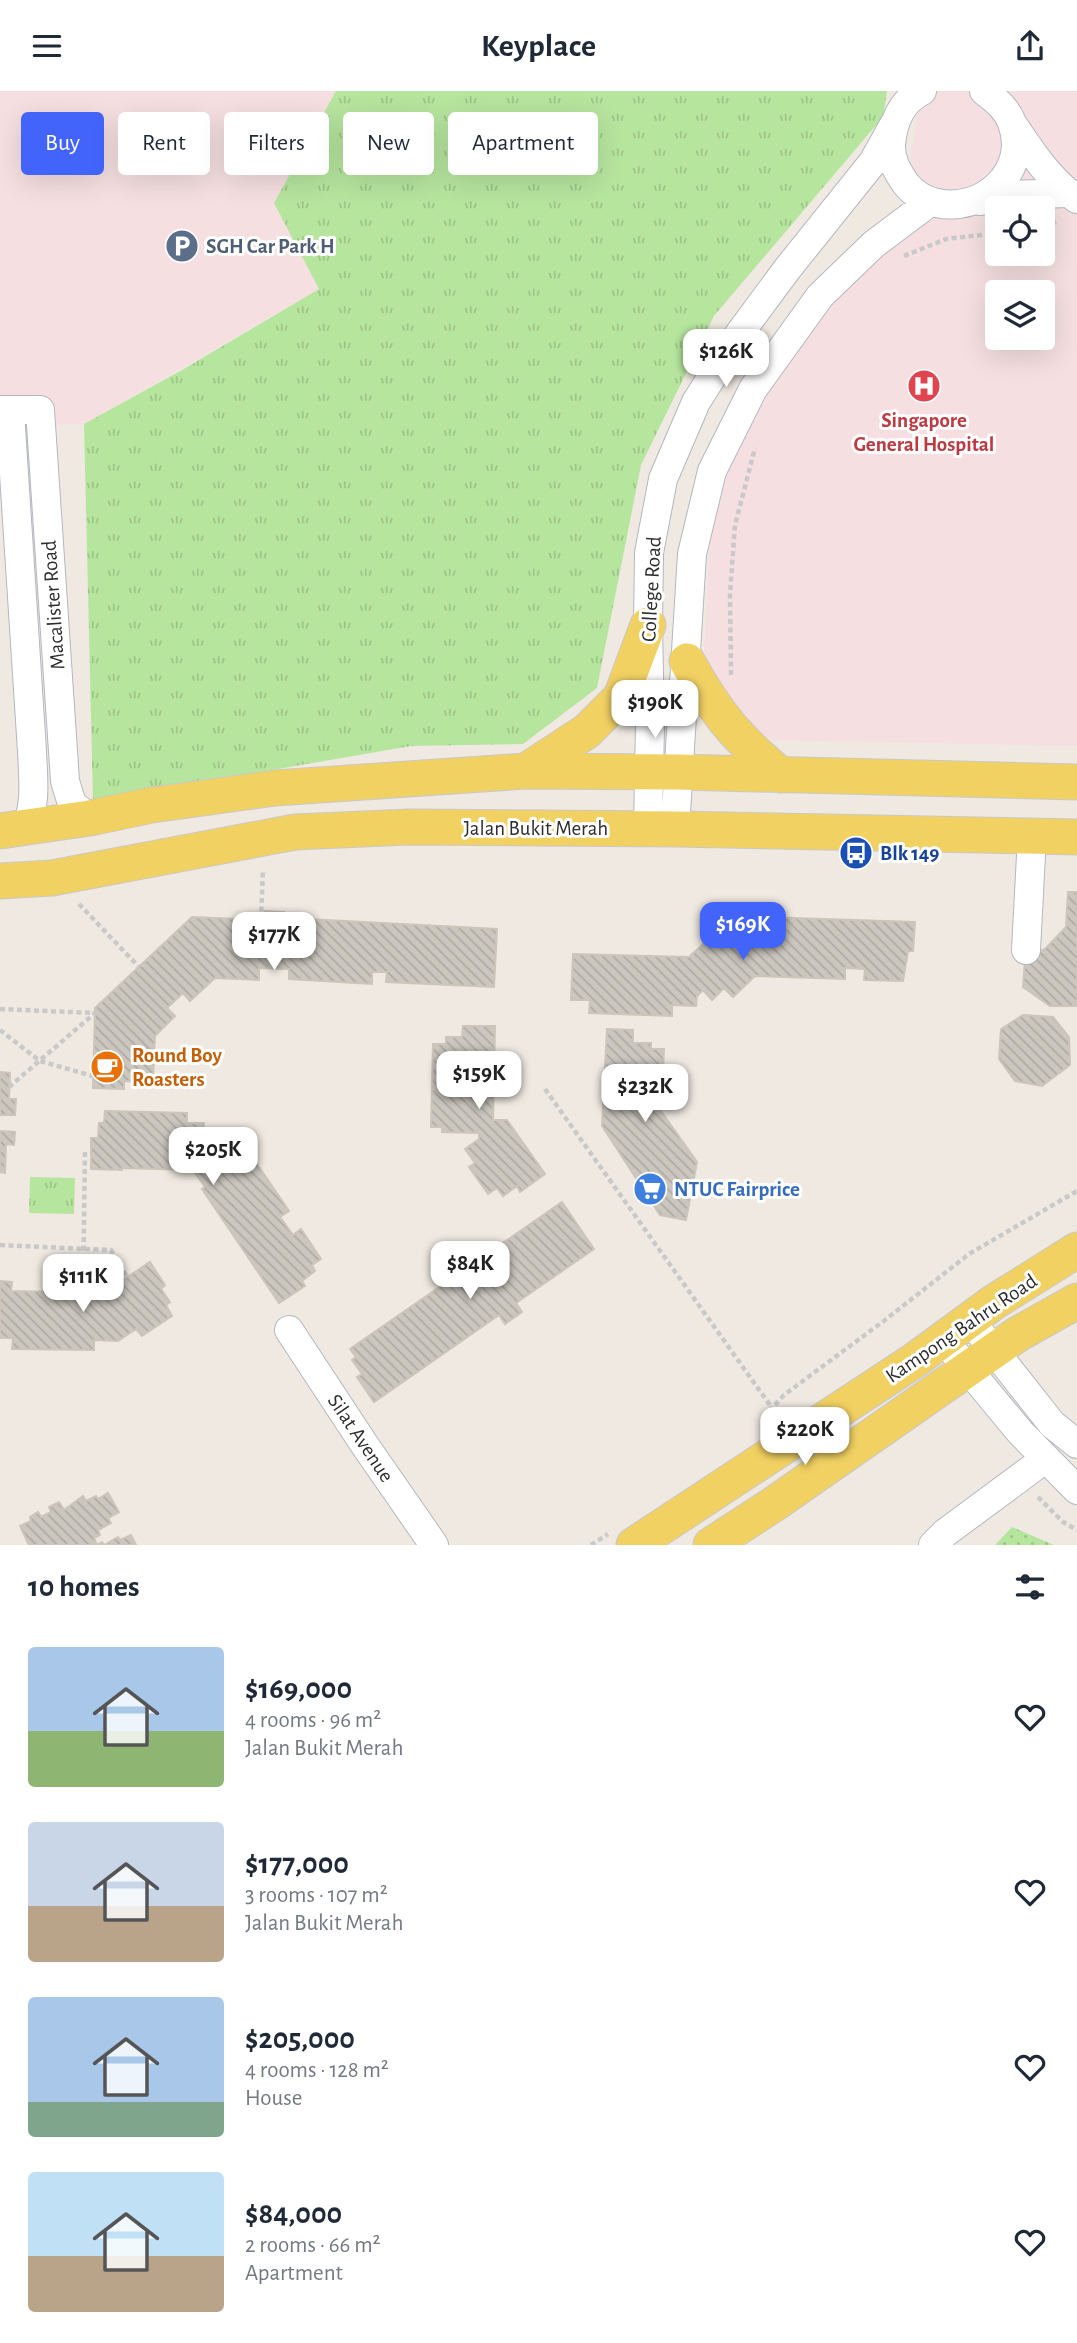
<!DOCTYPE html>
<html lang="en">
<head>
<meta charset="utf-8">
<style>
	:root { --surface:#fff; --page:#f6f6f7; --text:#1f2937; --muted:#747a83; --accent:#4264fb }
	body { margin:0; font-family:"Alegreya Sans",sans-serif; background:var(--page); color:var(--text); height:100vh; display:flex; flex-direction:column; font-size:26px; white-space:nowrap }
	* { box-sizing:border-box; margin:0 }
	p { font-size:23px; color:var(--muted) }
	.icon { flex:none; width:38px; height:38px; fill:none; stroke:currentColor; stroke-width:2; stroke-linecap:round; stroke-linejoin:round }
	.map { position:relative; height:1454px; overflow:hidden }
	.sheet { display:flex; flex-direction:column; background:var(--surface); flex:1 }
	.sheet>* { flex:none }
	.guide { position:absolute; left:21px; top:21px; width:700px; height:63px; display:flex; gap:14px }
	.buttons { position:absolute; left:985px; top:105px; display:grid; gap:14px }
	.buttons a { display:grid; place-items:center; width:70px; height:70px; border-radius:7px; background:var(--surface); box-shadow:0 7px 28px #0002; font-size:35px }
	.price { position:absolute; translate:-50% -60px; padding:0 16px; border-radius:14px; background:#fff; color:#222; font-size:23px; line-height:46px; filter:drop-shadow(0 2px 4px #0008) }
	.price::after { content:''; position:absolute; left:50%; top:42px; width:21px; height:16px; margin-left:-10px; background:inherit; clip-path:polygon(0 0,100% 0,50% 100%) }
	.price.current { background:var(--accent); color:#fff }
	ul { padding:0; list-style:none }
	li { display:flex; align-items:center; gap:21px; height:175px; padding:0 28px }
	li span { display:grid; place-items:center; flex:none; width:196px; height:140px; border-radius:7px; color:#555 }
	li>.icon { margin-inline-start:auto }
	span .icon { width:84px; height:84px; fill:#fffc; stroke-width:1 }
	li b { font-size:30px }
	h2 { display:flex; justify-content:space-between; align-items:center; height:84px; padding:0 28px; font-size:30px }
	.chip { padding:0 24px; border-radius:7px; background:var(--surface); box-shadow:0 7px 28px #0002; font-size:24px; line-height:63px }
	.chip.current { background:var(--accent); color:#fff }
	header { display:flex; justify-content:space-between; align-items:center; height:91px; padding:0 28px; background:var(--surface); font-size:32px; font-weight:700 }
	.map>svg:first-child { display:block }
	.medical { fill:#f5dfe0; fill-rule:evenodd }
	.grass { fill:url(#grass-dots) }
	.park { fill:url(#park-tufts) }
	.building { fill:url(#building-back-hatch); stroke:#cbc5ba; stroke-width:2 }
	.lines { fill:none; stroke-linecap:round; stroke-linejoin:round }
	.minor-casing { stroke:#b4b7c1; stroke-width:30 }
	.major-casing { stroke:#c9c9c9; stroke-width:37 }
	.path { stroke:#c9c9c9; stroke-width:4.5; stroke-dasharray:5 3.5; stroke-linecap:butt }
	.minor { stroke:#fff; stroke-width:28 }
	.major { stroke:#f2d163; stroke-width:35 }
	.labels { text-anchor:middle; stroke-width:6; stroke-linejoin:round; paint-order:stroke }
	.service-label { font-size:21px; font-weight:bold; fill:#4e5e75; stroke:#fff; text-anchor:start }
	.health-label { font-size:21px; font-weight:bold; fill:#be3a42; stroke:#fff }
	.street-label { font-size:21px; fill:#2e2e2e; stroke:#fff }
	.transit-label { font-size:21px; font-weight:bold; fill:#164399; stroke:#fff; text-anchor:start }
	.food-label { font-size:21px; font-weight:bold; fill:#c56008; stroke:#fff; text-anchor:start }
	.shop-label { font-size:21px; font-weight:bold; fill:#366cbe; stroke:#fff; text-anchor:start }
</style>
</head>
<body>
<header><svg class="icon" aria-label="menu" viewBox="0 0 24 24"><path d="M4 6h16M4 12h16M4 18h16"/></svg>Keyplace<svg class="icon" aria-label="share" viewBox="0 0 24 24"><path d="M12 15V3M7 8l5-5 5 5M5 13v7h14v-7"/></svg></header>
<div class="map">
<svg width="1077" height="1454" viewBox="0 0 1077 1454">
	<defs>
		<pattern id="grass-dots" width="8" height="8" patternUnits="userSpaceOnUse" patternTransform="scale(1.75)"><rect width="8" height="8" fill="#b6e59e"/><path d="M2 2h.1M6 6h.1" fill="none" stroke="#9dc588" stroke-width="1.8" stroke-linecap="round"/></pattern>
		<pattern id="park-tufts" width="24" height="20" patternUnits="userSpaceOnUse" patternTransform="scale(1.75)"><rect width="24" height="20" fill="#b6e59e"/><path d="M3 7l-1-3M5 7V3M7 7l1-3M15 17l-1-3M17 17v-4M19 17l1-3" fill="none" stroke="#9dc588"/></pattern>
		<pattern id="building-back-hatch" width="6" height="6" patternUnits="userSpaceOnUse" patternTransform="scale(1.75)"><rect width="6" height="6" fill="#cbc7bf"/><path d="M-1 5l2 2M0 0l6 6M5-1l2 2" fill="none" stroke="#afaba4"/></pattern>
	</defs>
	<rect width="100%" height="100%" fill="#efe9e1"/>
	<!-- medical -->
	<path class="medical" d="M0 0H336L274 112 319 198 84 333 0 335Z
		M921 0H1077V655L772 649 758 642 716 599 704 560 710 447 739 342 820 222 899 143ZM998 117H1043V163H998ZM998 201H1043V247H998Z"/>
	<!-- grass -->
	<path class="grass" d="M1012 1436 1054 1454H995Z"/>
	<!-- park -->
	<path class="park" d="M336 0H887L883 26 714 225 641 374 597 597 523 653 411 655 93 710 84 333 182 279 319 198 274 112Z
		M30 1086 75 1087 74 1123 29 1122Z"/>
	<!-- building -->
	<path class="building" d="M1068 801H1077V915H1050L1023 896 1025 869 1046 857 1066 836Z
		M265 820 284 821V830L307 831V828L497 838 494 896 386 891 387 881H372V893L289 888V878L259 877V889L215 887 190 910 183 902 167 917 175 925 155 945 153 986 141 985 140 991 124 990V998L93 997 95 917 192 826 265 829Z
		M733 825 915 831 913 860H908L903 890 864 889 865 878 845 877V888L755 885 733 906 724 897 712 909 703 899 697 905 696 915 672 914V925L589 922 590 909H571L573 863 689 866Z
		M1023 924 1053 926 1069 946 1070 974 1042 995 1015 990 999 968 1001 938Z
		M463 935H495L493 1029H507L545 1083 520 1101 517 1095 503 1105 497 1097 488 1103 469 1076 475 1072 465 1058 479 1048V1042L442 1041V1036H431L433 953H446V946H462Z
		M607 938 633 939V952H651V958H664L661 1020 697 1071 686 1129 660 1124 602 1035Z
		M0 981 10 982 9 1008H16L15 1024H0Z
		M105 1020 187 1022V1032H204L203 1044H209L216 1040 226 1055 231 1052 234 1057 242 1051 289 1120 280 1126 293 1144 301 1138 321 1168 312 1174 315 1180 302 1190 305 1195 279 1212 202 1098 205 1096 193 1079 122 1077V1079L91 1078V1047H98L99 1032H104Z
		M0 1040 15 1041 14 1054 6 1053 5 1082 0 1081Z
		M562 1111 594 1158 516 1212 522 1221 505 1233 499 1224 374 1311 357 1286 362 1283 352 1269 356 1266 350 1258Z
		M150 1171 165 1194 161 1198 170 1211 166 1214 172 1225 142 1245 136 1238 118 1250 94 1249V1259L12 1258 13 1247H0V1190L12 1191 11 1200 103 1202Z
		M108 1402 119 1421 108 1427 111 1432 98 1439 100 1444 94 1447 97 1454 102 1451 104 1454 118 1446 120 1449 131 1444 136 1454H29L20 1435 31 1430 30 1426 38 1421 41 1426 51 1421 49 1416 59 1411 64 1419 83 1405 86 1410 96 1405 98 1408Z"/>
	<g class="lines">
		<defs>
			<path id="minor" d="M922 0C901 10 893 32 891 53 890 68 897 81 906 93 913 102 925 110 937 112 983 122 1030 80 1012 32 1007 18 996 9 984 0
				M1012 32C1030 59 1050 90 1077 108
				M980 110 1008 104 1068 102
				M0 319H40L65 690 72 713 90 727
				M10 321 32 660C33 686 37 714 25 738
				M648 738 650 633 648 534 649 462 663 388 696 311 739 243 788 177 873 71 893 35
				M675 738 692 463 712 380 753 298 820 205 874 153 930 111
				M1026 859 1032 745
				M970 1229 1052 1333 1077 1353
				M289 1239 364 1353 434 1454
				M943 1248 1020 1341 1077 1399
				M933 1454 945 1442 1045 1368"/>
			<path id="major" d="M687 570C715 621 736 647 781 684
				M526 680 587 640 621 606 648 534
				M0 740 90 727 152 714 275 697 526 680 678 681 1077 691
				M0 790 52 787 295 741 409 736 675 738 1077 746
				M634 1454 915 1269 994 1211 1077 1159
				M711 1454 774 1413 1018 1243 1077 1210"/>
		</defs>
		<!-- minor casing -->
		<use href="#minor" class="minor-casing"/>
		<!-- major casing -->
		<use href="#major" class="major-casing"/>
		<!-- path -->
		<path class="path" d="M1043 134 1057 131
			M904 165 946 148 998 142
			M731 584 730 503 735 434 755 357
			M79 813 139 876
			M261 829 263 778
			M0 918 94 922
			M0 939 40 970 93 985
			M9 996 95 922
			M545 998 772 1317
			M0 1154 111 1159 127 1186
			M83 1202 85 1059
			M768 1329 772 1317 784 1304 885 1229 969 1163 1077 1100
			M1038 1406 1063 1431 1077 1439
			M591 1454 608 1443"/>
		<!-- minor -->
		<use href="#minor" class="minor"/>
		<!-- major -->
		<use href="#major" class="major"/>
	</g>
	<!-- icons -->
	<defs>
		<symbol id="parking-disc" viewBox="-11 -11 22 22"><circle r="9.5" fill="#5c6f8a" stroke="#fff"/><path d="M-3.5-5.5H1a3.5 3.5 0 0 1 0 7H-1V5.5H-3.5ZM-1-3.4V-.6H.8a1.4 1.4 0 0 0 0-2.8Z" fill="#fff"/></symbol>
		<symbol id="hospital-disc" viewBox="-11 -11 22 22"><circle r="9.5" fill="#e0444e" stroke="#fff"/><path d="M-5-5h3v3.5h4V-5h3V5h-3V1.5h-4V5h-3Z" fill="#fff"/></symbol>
		<symbol id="bus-disc" viewBox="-11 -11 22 22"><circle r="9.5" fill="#1a4fb4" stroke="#fff"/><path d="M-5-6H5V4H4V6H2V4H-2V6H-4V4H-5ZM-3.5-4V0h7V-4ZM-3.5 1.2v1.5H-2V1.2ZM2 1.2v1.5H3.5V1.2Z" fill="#fff"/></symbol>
		<symbol id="cafe-disc" viewBox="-11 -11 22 22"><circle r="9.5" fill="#e8710a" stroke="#fff"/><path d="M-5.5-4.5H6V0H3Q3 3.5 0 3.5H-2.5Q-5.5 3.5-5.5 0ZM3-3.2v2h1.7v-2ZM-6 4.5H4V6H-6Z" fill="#fff"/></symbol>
		<symbol id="supermarket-disc" viewBox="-11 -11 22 22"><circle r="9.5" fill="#3f7fe0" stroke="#fff"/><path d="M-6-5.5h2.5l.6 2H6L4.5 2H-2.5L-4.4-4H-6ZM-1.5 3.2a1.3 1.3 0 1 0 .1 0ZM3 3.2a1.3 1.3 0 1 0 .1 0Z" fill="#fff"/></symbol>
	</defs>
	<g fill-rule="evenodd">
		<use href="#parking-disc" x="163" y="136" width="38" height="38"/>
		<use href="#hospital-disc" x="905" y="276" width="38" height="38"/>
		<use href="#bus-disc" x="837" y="743" width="38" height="38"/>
		<use href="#cafe-disc" x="88" y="957" width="38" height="38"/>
		<use href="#supermarket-disc" x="631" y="1079" width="38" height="38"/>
	</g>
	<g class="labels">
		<!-- service labels -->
		<g class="service-label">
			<text x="206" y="162">SGH Car Park H</text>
		</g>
		<!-- health labels -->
		<g class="health-label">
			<text x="924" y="336">Singapore<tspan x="924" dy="24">General Hospital</tspan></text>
		</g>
		<!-- street labels -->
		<g class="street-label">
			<text transform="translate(651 498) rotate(-87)" y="7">College Road</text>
			<text transform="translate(53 514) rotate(-94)" y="7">Macalister Road</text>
			<text x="536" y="744">Jalan Bukit Merah</text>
			<text transform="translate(961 1237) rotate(-34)" y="7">Kampong Bahru Road</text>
			<text transform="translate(361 1347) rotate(56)" y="7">Silat Avenue</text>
		</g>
		<!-- transit labels -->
		<g class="transit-label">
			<text x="880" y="769">Blk 149</text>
		</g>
		<!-- food labels -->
		<g class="food-label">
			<text x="132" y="971">Round Boy<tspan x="132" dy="24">Roasters</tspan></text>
		</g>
		<!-- shop labels -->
		<g class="shop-label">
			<text x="674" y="1105">NTUC Fairprice</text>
		</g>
	</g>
</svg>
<div class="buttons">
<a><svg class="icon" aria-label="locate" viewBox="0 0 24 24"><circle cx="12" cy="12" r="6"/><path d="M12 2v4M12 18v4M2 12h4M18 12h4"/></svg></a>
<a><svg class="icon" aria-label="layers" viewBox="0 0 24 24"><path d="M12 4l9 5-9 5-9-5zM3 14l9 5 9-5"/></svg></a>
</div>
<b class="price" style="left:726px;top:298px">$126K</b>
<b class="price" style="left:655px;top:649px">$190K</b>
<b class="price current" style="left:743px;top:871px">$169K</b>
<b class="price" style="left:274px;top:881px">$177K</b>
<b class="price" style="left:479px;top:1020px">$159K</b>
<b class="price" style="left:645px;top:1033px">$232K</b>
<b class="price" style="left:213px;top:1096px">$205K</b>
<b class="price" style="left:470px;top:1210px">$84K</b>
<b class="price" style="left:83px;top:1223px">$111K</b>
<b class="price" style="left:805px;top:1376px">$220K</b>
<div class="guide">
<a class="chip current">Buy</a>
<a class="chip">Rent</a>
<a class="chip">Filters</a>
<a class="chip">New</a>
<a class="chip">Apartment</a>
</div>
</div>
<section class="sheet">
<h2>10 homes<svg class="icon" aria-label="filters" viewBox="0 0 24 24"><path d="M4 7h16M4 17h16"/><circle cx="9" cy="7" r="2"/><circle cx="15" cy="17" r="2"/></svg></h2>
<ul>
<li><span style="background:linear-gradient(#a9c7e8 60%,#8fb573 0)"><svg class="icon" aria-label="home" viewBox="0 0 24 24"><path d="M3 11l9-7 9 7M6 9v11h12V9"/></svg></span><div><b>$169,000</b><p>4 rooms · 96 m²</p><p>Jalan Bukit Merah</p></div><svg class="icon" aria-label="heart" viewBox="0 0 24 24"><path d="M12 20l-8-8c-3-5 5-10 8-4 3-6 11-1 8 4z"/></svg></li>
<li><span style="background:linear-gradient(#c9d6e8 60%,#b9a48a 0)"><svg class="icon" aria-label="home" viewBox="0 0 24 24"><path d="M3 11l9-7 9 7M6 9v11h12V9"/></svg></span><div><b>$177,000</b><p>3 rooms · 107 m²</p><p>Jalan Bukit Merah</p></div><svg class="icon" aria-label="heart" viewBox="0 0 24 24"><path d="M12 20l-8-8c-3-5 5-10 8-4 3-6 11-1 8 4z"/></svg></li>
<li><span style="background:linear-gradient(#a9c7e8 75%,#7fa58c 0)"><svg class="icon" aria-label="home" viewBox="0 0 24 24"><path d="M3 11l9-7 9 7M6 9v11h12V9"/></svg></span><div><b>$205,000</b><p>4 rooms · 128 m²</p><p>House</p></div><svg class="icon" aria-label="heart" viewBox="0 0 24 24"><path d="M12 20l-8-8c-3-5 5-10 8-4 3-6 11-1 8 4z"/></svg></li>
<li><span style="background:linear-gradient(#bfe0f5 60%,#b9a48a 0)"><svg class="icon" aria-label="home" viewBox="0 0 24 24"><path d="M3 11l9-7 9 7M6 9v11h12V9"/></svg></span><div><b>$84,000</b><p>2 rooms · 66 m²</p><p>Apartment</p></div><svg class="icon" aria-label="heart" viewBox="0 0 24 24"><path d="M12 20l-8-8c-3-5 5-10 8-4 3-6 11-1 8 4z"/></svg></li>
</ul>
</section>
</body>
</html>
